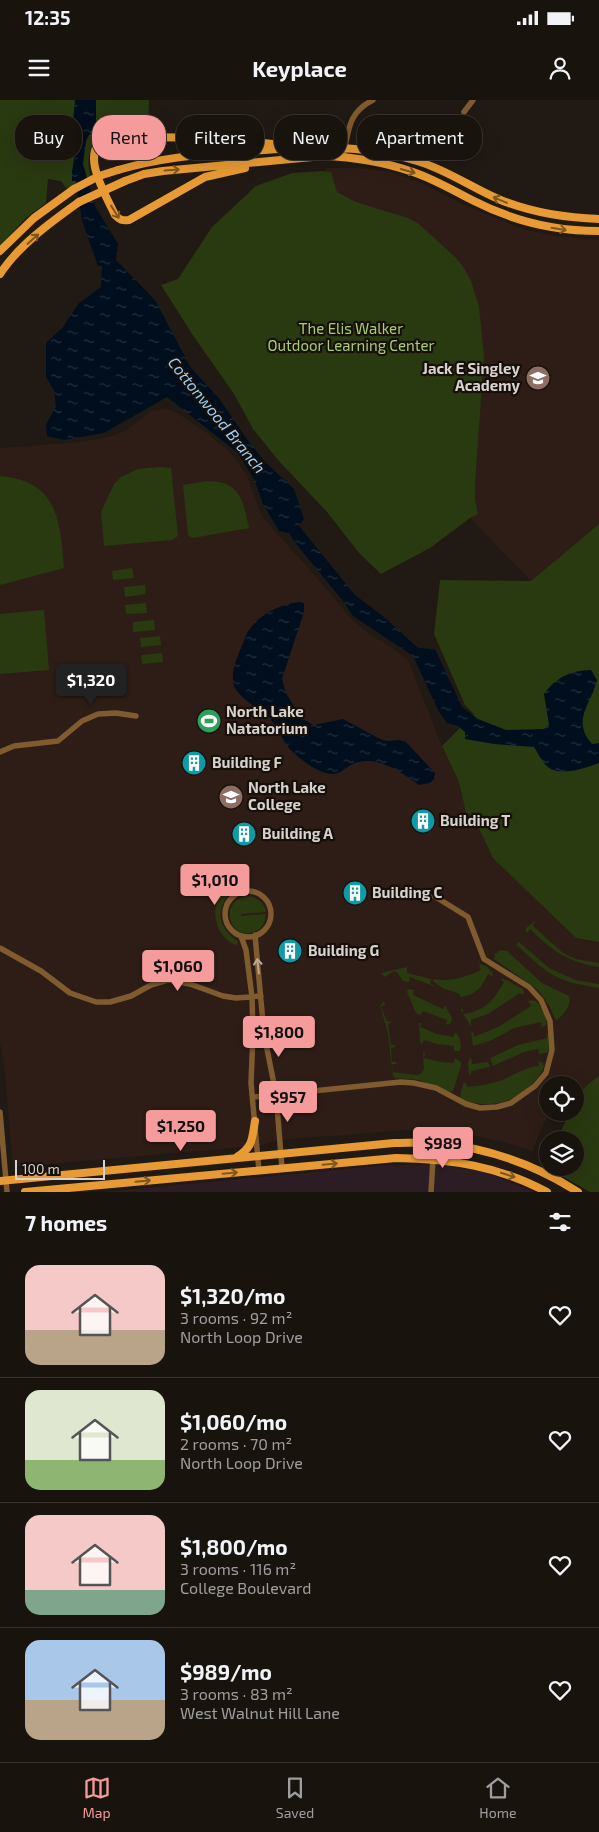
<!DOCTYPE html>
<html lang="en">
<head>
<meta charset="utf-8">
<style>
	:root { --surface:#19130e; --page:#221c17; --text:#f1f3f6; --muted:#9f9e9e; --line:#37322e; --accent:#f59b9c }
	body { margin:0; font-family:"Exo 2",sans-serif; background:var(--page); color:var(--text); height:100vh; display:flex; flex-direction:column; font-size:19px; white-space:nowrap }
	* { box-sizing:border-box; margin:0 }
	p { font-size:16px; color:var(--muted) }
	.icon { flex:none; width:28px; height:28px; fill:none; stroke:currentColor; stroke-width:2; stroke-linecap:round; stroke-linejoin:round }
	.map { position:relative; height:1092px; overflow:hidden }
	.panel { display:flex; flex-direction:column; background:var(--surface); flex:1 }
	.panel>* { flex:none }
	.hud { position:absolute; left:15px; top:15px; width:570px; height:45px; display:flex; gap:10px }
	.controls { position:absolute; left:539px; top:976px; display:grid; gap:10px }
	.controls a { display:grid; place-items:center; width:45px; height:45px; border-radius:50%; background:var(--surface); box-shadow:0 5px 20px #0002,0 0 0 1px var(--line); font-size:25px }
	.scale { position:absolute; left:15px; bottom:12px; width:90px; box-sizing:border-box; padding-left:5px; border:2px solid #d8d2cf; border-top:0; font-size:14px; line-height:18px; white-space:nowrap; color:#d8d2cf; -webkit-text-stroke:4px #17100a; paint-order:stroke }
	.price { position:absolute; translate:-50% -42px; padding:0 11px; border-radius:5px; background:var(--accent); color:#111; font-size:16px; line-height:32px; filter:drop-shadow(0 1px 2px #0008) }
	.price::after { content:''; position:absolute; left:50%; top:30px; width:15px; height:11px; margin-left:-8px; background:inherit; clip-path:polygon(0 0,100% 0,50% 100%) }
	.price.active { background:#222; color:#fff }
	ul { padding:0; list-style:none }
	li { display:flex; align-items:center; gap:15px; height:125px; padding:0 25px }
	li+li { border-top:1px solid var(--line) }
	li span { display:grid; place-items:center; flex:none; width:140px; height:100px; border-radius:15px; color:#555 }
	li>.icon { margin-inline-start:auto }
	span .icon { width:60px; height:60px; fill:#fffc; stroke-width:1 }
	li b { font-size:21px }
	h2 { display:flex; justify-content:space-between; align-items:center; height:60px; padding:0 25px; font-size:21px }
	.chip { padding:0 18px; border-radius:20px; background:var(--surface); box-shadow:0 5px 20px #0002,0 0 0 1px var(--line); font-size:18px; line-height:45px }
	.chip.active { background:var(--accent); color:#111 }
	.status { display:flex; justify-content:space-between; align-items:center; height:35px; padding:0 25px; background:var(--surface); direction:ltr }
	.status svg { height:14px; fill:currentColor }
	header { display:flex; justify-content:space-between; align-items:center; height:65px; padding:0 25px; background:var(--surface); font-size:22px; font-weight:700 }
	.menu { display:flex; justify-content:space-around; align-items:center; height:70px; border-top:1px solid var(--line); background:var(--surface); font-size:14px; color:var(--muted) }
	.menu a { display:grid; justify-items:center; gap:2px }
	.menu .active { color:var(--accent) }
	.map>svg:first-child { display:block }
	.commercial { fill:#2c1c24 }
	.education { fill:#2e1d16 }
	.green { fill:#293910 }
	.water { fill:url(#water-ripples) }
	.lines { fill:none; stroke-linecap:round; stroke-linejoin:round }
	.minor { stroke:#805b30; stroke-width:5.5 }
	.major { stroke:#e89b34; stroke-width:8 }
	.major-bridge { stroke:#e89b34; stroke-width:8 }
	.oneway { stroke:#80561f }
	.oneway2 { stroke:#b9a897 }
	.labels { text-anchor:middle; stroke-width:4.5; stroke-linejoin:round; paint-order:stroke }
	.park-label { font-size:15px; fill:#a6d067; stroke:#17100a }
	.poi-label { font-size:15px; font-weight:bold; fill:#d8d2cf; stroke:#17100a; text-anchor:start }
	.water-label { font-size:16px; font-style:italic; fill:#9ad0fc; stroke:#17100a }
</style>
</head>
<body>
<div class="status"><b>12:35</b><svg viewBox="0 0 49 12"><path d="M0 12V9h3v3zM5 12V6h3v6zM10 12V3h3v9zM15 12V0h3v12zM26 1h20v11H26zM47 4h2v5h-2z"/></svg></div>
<header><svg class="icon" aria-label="menu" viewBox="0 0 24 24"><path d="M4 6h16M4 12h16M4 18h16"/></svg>Keyplace<svg class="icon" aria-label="person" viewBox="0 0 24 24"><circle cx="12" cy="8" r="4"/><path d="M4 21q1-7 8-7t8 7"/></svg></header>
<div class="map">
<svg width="599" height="1092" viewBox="0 0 599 1092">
	<defs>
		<pattern id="water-ripples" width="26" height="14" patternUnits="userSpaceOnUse" patternTransform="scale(1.25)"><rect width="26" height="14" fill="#000e1e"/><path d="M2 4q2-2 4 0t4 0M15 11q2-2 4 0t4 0" fill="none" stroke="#24303e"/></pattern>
	</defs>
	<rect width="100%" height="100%" fill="#211913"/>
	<!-- commercial -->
	<path class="commercial" d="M437 1064 487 1073 534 1092H103L387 1065Z"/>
	<!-- education -->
	<path class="education" d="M326 68H359L391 72 420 82 464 105 523 129 556 136 599 140V424L531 481 470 418 323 99Z
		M165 309 174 311 207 333 229 351 247 375 261 415 332 495 351 519 371 535 394 549 408 560 442 646 459 682 466 713 473 716 490 751 576 838 599 842V976L575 994V985H548V1012L553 1013 547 1017 532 1051 511 1044 470 1035 442 1031 407 1030 279 1040 257 1046 13 1067 5 973 0 942V348L81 342 109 337 125 331 151 311Z"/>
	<!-- green -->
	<path class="green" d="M0 0H149L148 30 102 28C93 44 84 57 91 76L67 89 61 81 48 79 46 103 26 118 0 146Z
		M322 71 331 72 337 92 356 102 408 118 419 124 456 158 464 168 471 181 479 207 484 256 475 384V400L478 414 470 418 430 448 381 474 359 453 327 412 278 360 253 329 234 294 192 234 161 185 178 179 212 127 256 86 292 73Z
		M159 367 171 368 178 436 172 440 104 446 101 412 114 384 121 377 138 369Z
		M0 376C58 381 60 420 64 468L0 485Z
		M207 381C241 381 243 401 249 428L193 438 188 435 183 385Z
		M599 424V842L576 838 493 758 473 716 466 713 459 682 442 646 474 614 465 605 434 534 440 480 531 481Z
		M132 468 134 478 113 480 112 471Z
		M145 485 146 494 125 497 124 487Z
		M146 503 147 513 126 514 125 505Z
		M44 510 49 570 0 574V514Z
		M154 520 155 530 133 532V522Z
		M160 536 161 545 141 547 140 538Z
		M162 553 163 562 142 564 141 555Z
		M234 785 237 789C233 792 228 795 225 800 215 816 223 832 238 841L237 844 235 845C211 834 207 796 234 785Z
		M249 796C257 798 265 803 266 812L241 814V816L266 814C265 821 263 828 256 831 231 845 215 800 249 796Z
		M535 821 533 826 563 853 576 859 599 863V867C570 863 551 850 530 829L526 833V828Z
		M519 842 549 868 575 880 599 884V888C557 881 551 877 520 848L516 844Z
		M501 850 507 851 542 883 569 896C572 905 564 914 557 920L555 919 549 905 538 890 494 859 495 854Z
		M481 864 486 866 493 873 492 876 488 874C482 887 476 895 460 897V894L442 888 433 881 434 879C451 882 466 877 481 870L479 865Z
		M407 867V873L431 879 430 883 436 887 410 877 409 882 403 881 397 872 394 871 385 877 381 873Z
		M502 878 523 889 524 894 523 895 520 893 488 914 471 920V925L470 926C468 919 463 916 461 909H463V914C484 912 495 899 504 882L501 880Z
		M408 889 414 890 413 895 443 909 445 905 452 918 451 923 446 925 447 920 423 911 420 915 416 913 407 892Z
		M531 900 536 901C541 907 548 917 546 925L542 927 541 922 514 928 492 940 473 946 471 933 473 932 474 937 500 926 531 906 528 901Z
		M384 901 385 904 381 907 387 921 392 922 388 924 391 945H395V947L391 948 392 962H396L397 964H392L393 972 416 975 421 974 424 969 423 952 425 953 424 958 441 962 454 963 455 958 461 962V966L453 991 448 992 419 980 395 978 393 976 388 933 380 906Z
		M419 923H422L420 927 437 934 454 937V933L457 934 460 939 461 948 459 951H454V946L437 944 424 940 422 944 420 942Z
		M546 934 549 935V950L546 953 539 954 538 949 524 952 493 966 490 958 518 945 547 938Z
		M471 957 472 964 488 962 490 967 471 971V975H469L468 962Z
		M538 961 543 963 544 967C532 993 503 1009 475 1003 469 1002 464 1002 460 997L463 983H466L467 987C479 986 490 984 502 980 514 975 525 967 539 966Z
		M599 976V1092H590L548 1068H575V1040H556L570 1013 575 1012C575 994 585 986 599 976Z"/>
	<!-- water -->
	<path class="water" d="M75 0H96V31L89 35 86 41 83 64 96 108 118 144 116 160 155 200 191 268 218 297 249 342 266 363 294 389 304 419 299 426 355 495 384 517 418 548 435 549 462 607 478 619 506 630 544 629 549 625 544 594C555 578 571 570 591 570L597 580C591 605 571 620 592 644L599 643V663C586 668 559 677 548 667 542 662 538 653 534 647L494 644 465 639V632L458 626 447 623 439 612 413 556 353 516 343 501 296 444 289 433 279 431 263 404 254 379 238 353 167 297 104 333 64 340 47 336 46 324 56 307 54 290 46 277V243L63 227 78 204 101 187 102 166H98L82 121 76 81H72V71L74 60 71 44Z
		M299 502 304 503V512L282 579 286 593 301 618 314 625 343 619 380 639 387 641 399 640 406 642 435 673 434 679 430 683 419 685C401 672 377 654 353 664 343 669 338 677 326 673 315 670 302 661 294 653 284 645 279 629 270 619 261 609 238 598 234 586 229 571 240 552 245 538 253 517 277 505 299 502Z"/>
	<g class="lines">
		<!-- minor -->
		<path class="minor" d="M464 12 473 0
			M343 57C349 31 347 13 373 0
			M0 652 14 646 58 641 82 621 98 614 116 613 136 616
			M225 814a23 23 0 1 1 46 0a23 23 0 1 1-46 0Z
			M255 835 264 934 276 994 282 1068
			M241 836 246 850 252 897 253 934 251 983 259 1071
			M0 848 41 871 70 893 96 902H110L131 896 151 885 168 880 190 884 223 896 236 898 261 896
			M253 997 401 982 414 983 436 988 466 1004 480 1008 497 1007 511 1003 535 986 546 973 552 950 550 921 541 900 529 887 484 859 468 817 434 796
			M0 1012 7 1092
			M431 1092 433 1059 437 1043"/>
		<!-- major -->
		<path class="major" d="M245 68 205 77 129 120C122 121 120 120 115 115 106 95 75 46 111 38 168 36 225 38 282 45
			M118 70C159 58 202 54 245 51 304 47 361 43 417 61 448 70 473 89 503 101 534 113 566 118 599 119
			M125 81 144 74 163 71 323 56C353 57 384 62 413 72 434 79 454 91 474 101 513 121 556 131 599 131
			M0 151 34 118 74 89
			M0 174C19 145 51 122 79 102
			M237 1057C253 1047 252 1039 255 1021
			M0 1081 394 1043C408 1043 423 1042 437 1043 487 1048 536 1065 578 1092
			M25 1092 396 1058C451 1059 498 1066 547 1092"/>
		<!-- major-bridge -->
		<path class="major-bridge" d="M74 89 99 76 118 70
			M79 102 125 81"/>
	</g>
	<!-- one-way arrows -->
	<defs><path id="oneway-shaft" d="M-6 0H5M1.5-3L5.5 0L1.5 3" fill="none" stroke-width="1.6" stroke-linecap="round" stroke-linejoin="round" transform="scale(1.25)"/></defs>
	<g class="oneway">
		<use href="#oneway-shaft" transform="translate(172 70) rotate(-4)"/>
		<use href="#oneway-shaft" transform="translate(408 71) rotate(16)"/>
		<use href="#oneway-shaft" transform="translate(500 100) rotate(-157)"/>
		<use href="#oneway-shaft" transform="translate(115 112) rotate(58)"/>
		<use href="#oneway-shaft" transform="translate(559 129) rotate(9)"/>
		<use href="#oneway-shaft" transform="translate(33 139) rotate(-42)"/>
		<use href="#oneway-shaft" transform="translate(330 1064) rotate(-5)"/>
		<use href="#oneway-shaft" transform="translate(230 1073) rotate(-5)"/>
		<use href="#oneway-shaft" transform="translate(508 1075) rotate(18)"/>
		<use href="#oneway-shaft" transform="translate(143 1081) rotate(-5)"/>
	</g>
	<use class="oneway2" href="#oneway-shaft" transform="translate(258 866) rotate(-96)"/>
	<!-- icons -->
	<defs>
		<symbol id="school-disc" viewBox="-11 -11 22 22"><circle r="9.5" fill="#8d6e63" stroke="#17100a"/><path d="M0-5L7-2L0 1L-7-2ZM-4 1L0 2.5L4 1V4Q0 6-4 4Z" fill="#fff"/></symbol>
		<symbol id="stadium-disc" viewBox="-11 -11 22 22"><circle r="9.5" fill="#2e9e5b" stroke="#17100a"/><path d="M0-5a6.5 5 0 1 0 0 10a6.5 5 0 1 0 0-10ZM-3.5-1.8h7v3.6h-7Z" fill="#fff"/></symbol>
		<symbol id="building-disc" viewBox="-11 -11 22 22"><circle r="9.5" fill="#0f9aa8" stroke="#17100a"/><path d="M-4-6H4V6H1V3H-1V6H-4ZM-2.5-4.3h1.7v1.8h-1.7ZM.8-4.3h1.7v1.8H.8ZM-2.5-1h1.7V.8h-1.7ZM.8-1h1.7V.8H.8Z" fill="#fff"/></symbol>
		<symbol id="university-disc" viewBox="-11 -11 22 22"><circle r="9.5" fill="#8d6e63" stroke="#17100a"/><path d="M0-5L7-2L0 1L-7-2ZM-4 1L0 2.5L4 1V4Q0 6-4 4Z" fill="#fff"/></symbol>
	</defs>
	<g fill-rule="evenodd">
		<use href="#school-disc" x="524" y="264" width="28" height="28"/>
		<use href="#stadium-disc" x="195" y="607" width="28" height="28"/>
		<use href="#building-disc" x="180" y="649" width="28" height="28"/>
		<use href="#university-disc" x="217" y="683" width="28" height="28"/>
		<use href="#building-disc" x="409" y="707" width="28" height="28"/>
		<use href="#building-disc" x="230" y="720" width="28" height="28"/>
		<use href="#building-disc" x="341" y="779" width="28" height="28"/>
		<use href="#building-disc" x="276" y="837" width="28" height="28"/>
	</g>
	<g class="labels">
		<!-- park labels -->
		<g class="park-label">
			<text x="351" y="234">The Elis Walker<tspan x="351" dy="17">Outdoor Learning Center</tspan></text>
		</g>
		<!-- poi labels -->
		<g class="poi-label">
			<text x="520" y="274" text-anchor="end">Jack E Singley<tspan x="520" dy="17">Academy</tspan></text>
			<text x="226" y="617">North Lake<tspan x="226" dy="17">Natatorium</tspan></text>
			<text x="212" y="668">Building F</text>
			<text x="248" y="693">North Lake<tspan x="248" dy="17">College</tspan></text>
			<text x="440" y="726">Building T</text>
			<text x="262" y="739">Building A</text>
			<text x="372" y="798">Building C</text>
			<text x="308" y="856">Building G</text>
		</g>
		<!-- water labels -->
		<g class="water-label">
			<text transform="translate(217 315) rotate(51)" y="6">Cottonwood Branch</text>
		</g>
	</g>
</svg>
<div class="controls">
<a><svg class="icon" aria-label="locate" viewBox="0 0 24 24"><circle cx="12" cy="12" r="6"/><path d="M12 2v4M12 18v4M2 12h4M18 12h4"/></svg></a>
<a><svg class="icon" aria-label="layers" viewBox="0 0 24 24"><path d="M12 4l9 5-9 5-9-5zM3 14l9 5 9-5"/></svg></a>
</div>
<div class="scale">100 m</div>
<b class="price active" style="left:91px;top:606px">$1,320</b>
<b class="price" style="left:215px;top:806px">$1,010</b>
<b class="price" style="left:178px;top:892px">$1,060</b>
<b class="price" style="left:279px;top:958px">$1,800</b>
<b class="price" style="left:288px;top:1023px">$957</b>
<b class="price" style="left:181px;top:1052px">$1,250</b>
<b class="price" style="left:443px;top:1069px">$989</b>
<div class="hud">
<a class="chip">Buy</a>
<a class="chip active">Rent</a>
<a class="chip">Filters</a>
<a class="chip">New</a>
<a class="chip">Apartment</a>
</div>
</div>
<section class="panel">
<h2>7 homes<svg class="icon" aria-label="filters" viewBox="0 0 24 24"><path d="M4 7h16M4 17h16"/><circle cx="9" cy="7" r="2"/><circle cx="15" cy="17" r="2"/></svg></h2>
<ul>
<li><span style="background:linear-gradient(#f6c9c9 65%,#b9a48a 0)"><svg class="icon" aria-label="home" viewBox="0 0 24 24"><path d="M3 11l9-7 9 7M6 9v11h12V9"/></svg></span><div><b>$1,320/mo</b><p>3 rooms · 92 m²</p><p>North Loop Drive</p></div><svg class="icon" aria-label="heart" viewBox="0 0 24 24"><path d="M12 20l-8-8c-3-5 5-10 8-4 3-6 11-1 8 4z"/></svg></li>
<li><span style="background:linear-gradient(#dfe7d0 70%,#8fb573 0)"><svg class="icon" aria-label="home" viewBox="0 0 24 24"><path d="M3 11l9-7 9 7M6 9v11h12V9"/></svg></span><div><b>$1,060/mo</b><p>2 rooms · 70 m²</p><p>North Loop Drive</p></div><svg class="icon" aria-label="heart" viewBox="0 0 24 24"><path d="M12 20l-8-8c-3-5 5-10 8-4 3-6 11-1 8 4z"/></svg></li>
<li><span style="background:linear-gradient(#f6c9c9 75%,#7fa58c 0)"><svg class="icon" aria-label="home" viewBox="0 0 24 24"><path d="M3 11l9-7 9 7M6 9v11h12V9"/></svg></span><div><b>$1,800/mo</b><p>3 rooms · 116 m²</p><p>College Boulevard</p></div><svg class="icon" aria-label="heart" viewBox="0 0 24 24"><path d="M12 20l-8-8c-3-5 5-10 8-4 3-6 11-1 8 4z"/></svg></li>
<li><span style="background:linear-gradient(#a9c7e8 60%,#b9a48a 0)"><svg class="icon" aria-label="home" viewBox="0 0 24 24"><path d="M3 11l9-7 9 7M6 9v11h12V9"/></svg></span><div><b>$989/mo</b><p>3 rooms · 83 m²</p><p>West Walnut Hill Lane</p></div><svg class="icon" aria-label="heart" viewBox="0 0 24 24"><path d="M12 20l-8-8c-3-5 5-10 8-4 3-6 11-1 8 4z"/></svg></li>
</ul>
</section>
<nav class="menu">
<a class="active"><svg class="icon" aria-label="map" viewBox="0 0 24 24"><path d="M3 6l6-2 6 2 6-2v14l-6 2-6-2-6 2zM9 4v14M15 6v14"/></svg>Map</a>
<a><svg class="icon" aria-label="saved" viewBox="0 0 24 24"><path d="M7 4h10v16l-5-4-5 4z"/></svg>Saved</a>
<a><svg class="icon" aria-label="home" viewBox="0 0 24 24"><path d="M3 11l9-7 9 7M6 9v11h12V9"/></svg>Home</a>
</nav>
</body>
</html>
